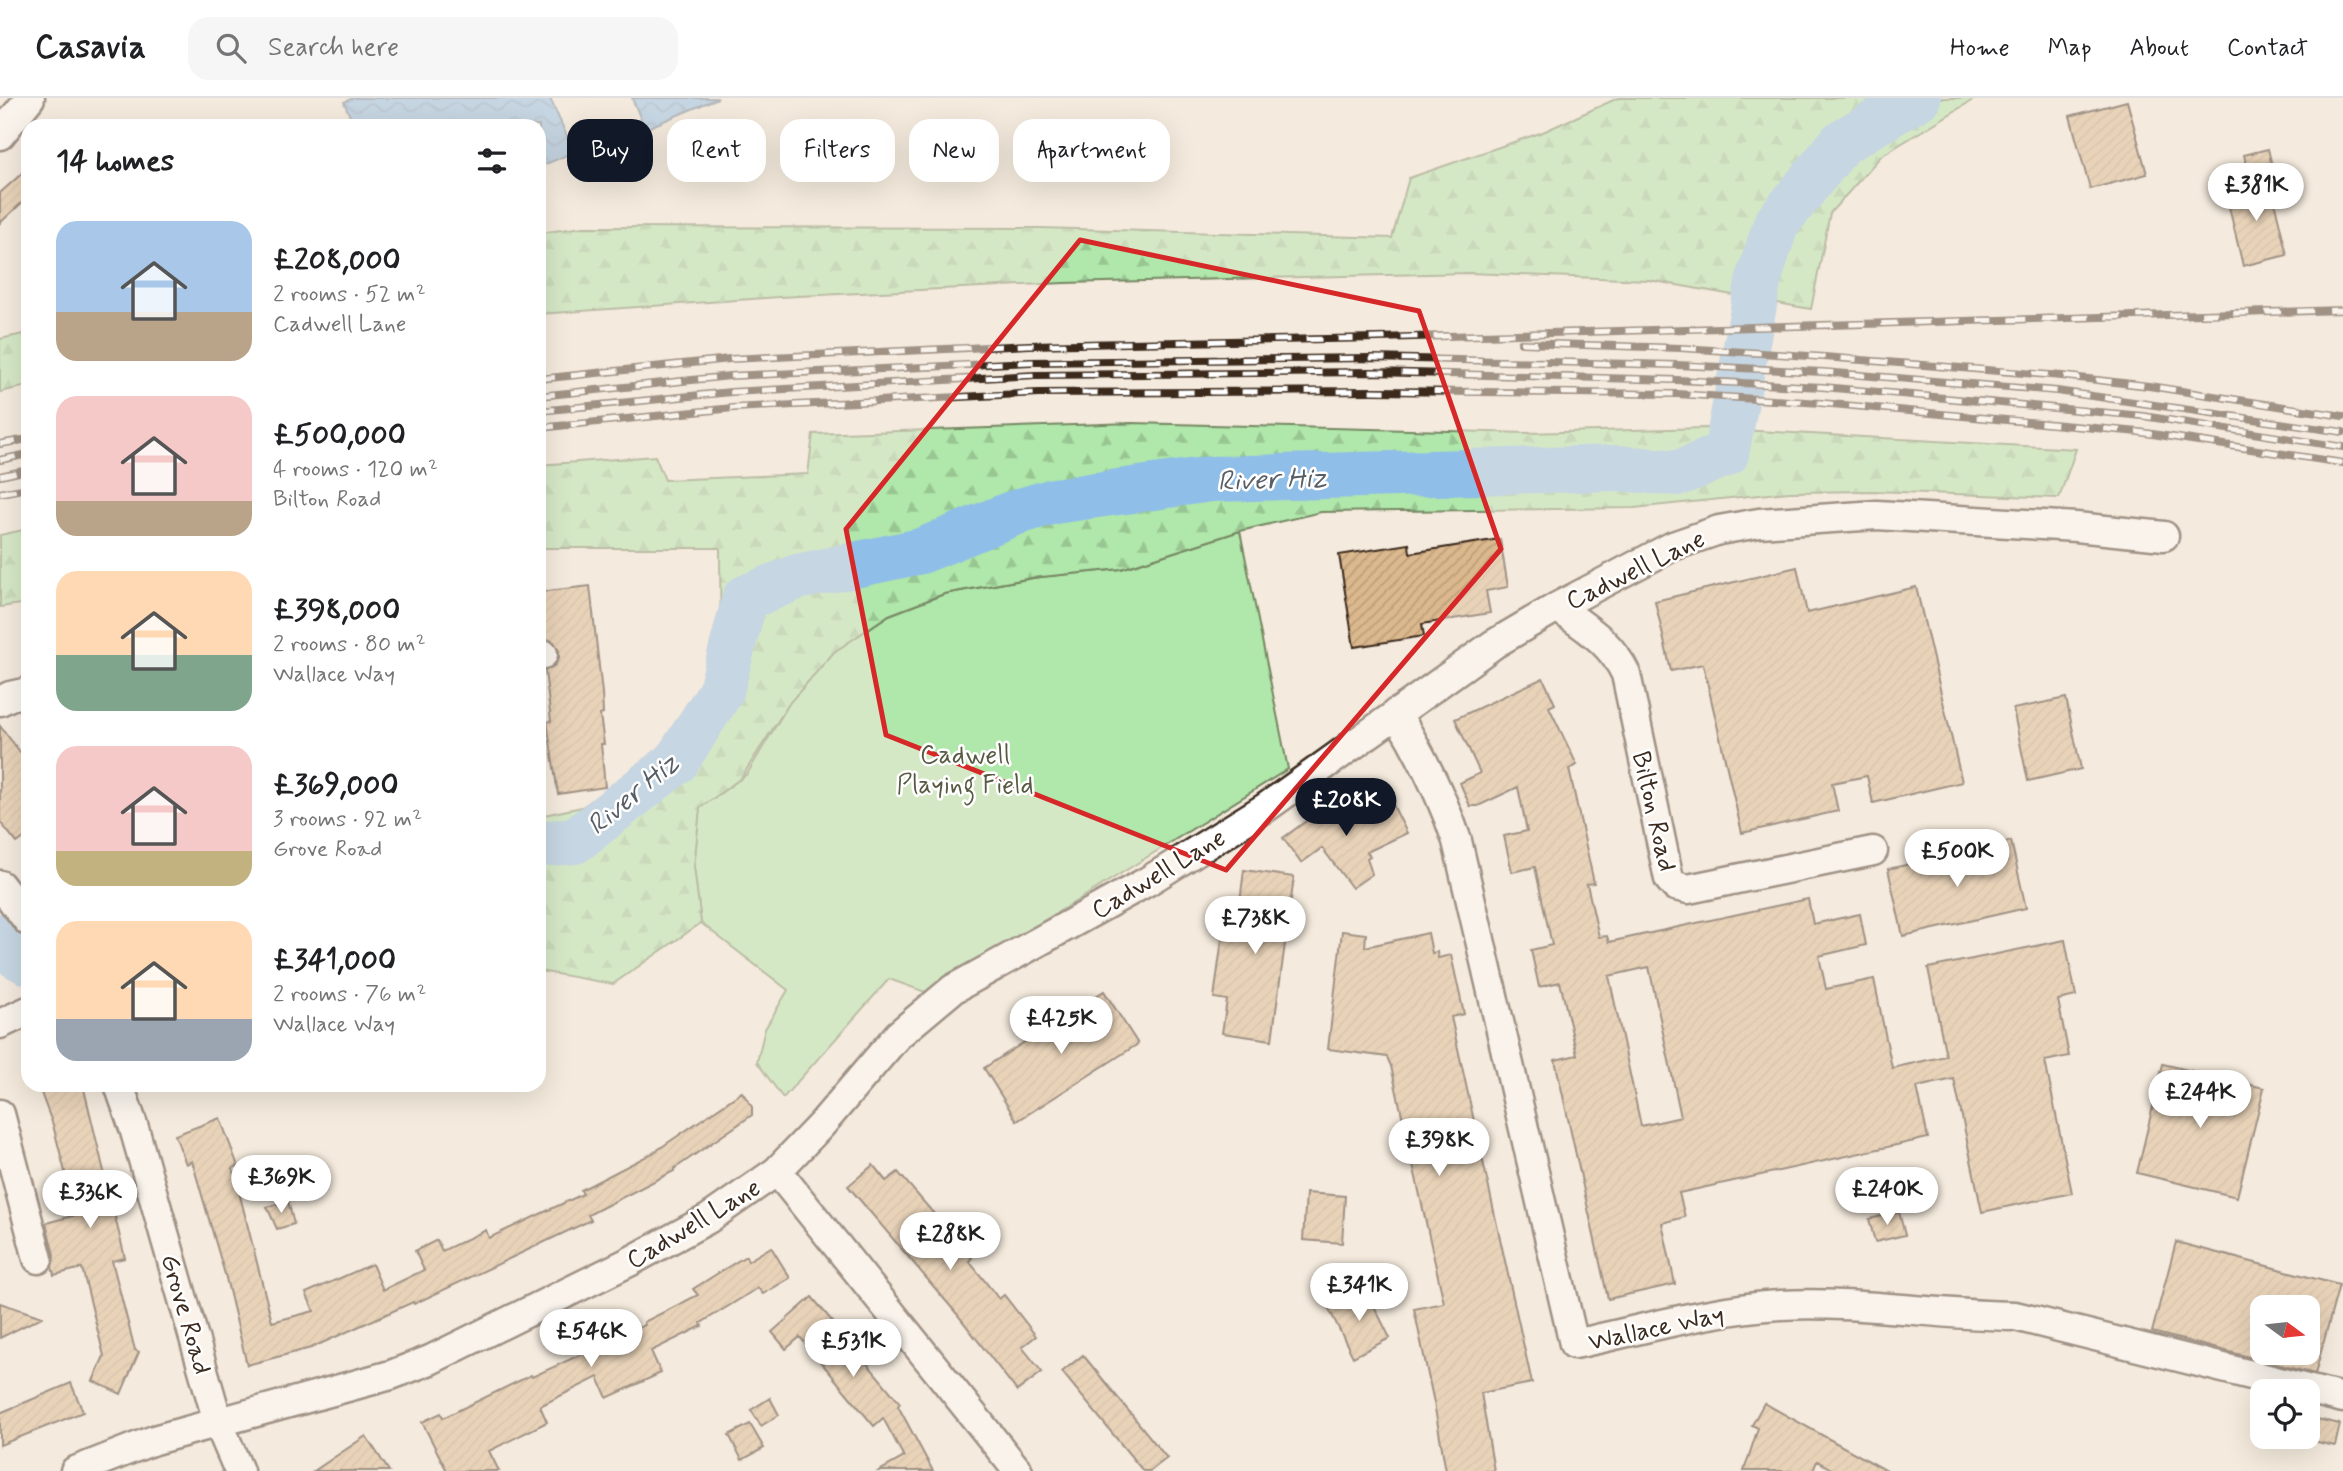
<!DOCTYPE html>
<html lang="en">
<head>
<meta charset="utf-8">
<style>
	:root { --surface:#fff; --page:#f6f6f6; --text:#202124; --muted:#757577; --line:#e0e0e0; --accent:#111827 }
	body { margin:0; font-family:Mynerve,sans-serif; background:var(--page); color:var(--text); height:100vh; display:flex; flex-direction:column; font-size:26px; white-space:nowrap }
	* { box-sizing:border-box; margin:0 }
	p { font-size:23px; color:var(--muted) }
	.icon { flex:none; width:38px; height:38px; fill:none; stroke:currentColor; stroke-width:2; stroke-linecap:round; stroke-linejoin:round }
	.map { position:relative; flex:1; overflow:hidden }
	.side { position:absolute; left:21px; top:21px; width:525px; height:973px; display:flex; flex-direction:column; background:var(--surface); border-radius:21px; box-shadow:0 7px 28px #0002 }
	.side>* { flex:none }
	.hud { position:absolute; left:567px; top:21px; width:665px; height:63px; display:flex; gap:14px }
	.needle { width:46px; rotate:105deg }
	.buttons { position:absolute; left:2250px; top:1197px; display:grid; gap:14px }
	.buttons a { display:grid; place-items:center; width:70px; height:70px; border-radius:14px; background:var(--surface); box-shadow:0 7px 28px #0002; font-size:35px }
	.price { position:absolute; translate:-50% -60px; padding:0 16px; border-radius:24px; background:#fff; color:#222; font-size:23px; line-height:46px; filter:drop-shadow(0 2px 4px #0008) }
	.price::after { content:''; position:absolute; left:50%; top:42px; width:21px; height:16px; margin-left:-10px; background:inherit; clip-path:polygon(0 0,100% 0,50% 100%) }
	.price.on { background:var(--accent); color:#fff }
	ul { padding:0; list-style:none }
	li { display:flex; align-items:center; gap:21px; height:175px; padding:0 35px }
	li span { display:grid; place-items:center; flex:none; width:196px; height:140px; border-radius:21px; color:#555 }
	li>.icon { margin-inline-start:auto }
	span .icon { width:84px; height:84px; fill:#fffc; stroke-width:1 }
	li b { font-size:30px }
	h2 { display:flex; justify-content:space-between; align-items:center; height:84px; padding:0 35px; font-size:30px }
	.chip { padding:0 24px; border-radius:21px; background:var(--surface); box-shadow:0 7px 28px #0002; font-size:24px; line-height:63px }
	.chip.on { background:var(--accent); color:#fff }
	header { display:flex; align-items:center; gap:42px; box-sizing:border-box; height:98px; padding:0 35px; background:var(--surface); border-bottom:2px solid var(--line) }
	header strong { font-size:33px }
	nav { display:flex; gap:38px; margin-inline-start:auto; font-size:24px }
	.search { width:490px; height:63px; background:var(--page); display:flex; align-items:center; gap:18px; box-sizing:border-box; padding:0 24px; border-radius:21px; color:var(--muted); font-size:26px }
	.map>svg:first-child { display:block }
	.green { fill:#b0e7aa; stroke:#768864; stroke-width:2 }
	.forest { fill:url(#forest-firs); stroke:#768864; stroke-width:2 }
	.water { fill:url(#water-waves); stroke:#6d8398; stroke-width:2 }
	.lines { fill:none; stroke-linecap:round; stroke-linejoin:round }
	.stream { stroke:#6d8398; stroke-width:8 }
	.river { stroke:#8fbee9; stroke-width:46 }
	.building { fill:url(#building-hatch); stroke:#3b2a1e; stroke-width:2; fill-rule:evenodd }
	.minor-casing { stroke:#3b2a1e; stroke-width:33 }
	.minor { stroke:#fff; stroke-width:28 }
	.rail-casing { stroke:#3b2a1e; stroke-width:8 }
	.rail { stroke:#fff; stroke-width:5; stroke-dasharray:16; stroke-linecap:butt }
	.marked { fill:none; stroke:#d62828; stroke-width:5; stroke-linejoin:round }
	.labels { text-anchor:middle; stroke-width:5; stroke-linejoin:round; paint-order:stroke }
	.street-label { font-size:26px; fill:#3b2a1e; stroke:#fff }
	.park-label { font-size:26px; fill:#585941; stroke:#fff }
	.water-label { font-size:28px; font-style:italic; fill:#585e65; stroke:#fff }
</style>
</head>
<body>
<header>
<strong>Casavia</strong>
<div class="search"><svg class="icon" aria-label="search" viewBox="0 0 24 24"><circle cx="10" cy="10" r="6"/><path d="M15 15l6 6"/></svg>Search here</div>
<nav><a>Home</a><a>Map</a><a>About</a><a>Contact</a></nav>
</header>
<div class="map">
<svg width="2343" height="1373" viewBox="0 0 2343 1373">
	<defs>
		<pattern id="forest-firs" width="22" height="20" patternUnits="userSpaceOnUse" patternTransform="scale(1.75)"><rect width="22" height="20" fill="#b0e7aa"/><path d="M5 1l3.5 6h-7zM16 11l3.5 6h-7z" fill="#98c692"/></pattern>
		<pattern id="water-waves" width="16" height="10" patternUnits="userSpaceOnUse" patternTransform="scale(1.75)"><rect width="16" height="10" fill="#8fbee9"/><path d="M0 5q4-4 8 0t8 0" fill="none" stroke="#7ca3c7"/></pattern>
		<pattern id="building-hatch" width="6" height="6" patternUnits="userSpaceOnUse" patternTransform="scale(1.75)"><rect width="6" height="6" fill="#dbb88d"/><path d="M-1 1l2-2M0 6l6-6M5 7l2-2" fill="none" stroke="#bd9e79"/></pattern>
	</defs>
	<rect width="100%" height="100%" fill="#f4eadd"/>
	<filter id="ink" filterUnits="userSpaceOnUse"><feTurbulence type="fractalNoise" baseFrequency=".0143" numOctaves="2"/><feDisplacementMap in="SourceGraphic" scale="14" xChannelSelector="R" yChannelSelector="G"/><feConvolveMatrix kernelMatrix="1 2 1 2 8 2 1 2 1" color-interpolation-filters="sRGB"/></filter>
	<g filter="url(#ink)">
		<!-- green -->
		<path class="green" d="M1240 433 1288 671 1088 796 925 894 889 881 783 1000 757 964 765 931 788 892 701 825 694 769 700 710 747 676 790 604 834 554 889 517 944 496 1039 479 1121 471Z"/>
		<!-- forest -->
		<path class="forest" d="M1618 0H1976L1881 58 1830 115 1811 211 1649 182 1469 175 1064 185 779 199 539 216V135L583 129 1040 130 1392 140 1409 80 1543 34Z
			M28 235V288L0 294V241Z
			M1132 325 1527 335 1705 330 2076 351 2059 400 1873 393 1789 394 1634 410 1321 414 1240 433 1121 471 1032 480 944 496 889 517 834 554 790 604 741 680 700 710 694 769 701 825 613 886 539 873V718L582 709 647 666 690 621 721 579 720 450H539V367L655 358 665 382 808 376 813 336Z
			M28 431V505L0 509V437Z"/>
		<!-- water -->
		<path class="water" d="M353 0H550L574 54 539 69V28H354L344 4Z
			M632 0H718L645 31Z"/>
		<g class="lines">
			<!-- stream -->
			<path class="stream" d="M0 866 17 858"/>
			<!-- river -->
			<path class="river" d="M539 746 575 743 676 664 721 593 745 500 797 479 921 453 1014 415 1054 403 1211 381 1618 370 1679 375 1726 356 1759 180 1776 126 1842 44 1918 0
				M0 838 17 858 28 864"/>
		</g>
		<!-- building -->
		<path class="building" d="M2127 3 2147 76 2090 91 2070 18Z
			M2268 51 2275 80 2251 85 2244 57Z
			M28 70V99L0 125V95Z
			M2269 82 2287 157 2243 168 2225 92Z
			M1500 441 1508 489 1486 493 1490 515 1422 526 1424 538 1354 549 1339 457 1409 446 1410 455Z
			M1797 469 1807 515 1916 489 1962 684 1873 705 1867 678 1832 685 1838 713 1742 735 1703 566 1671 573 1655 503Z
			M590 488 602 595 603 616 600 617 604 646H601L605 689 558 696 547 624 551 623 545 573 555 567 559 560V553L554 544 543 540 539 494Z
			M1543 580 1555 606 1549 609 1577 667 1569 671 1594 785 1587 786 1599 839 1607 838 1609 844 1808 801 1813 826 1860 816 1866 847 1819 858 1826 891 1874 881 1892 970 1946 958 1928 870 2065 842 2076 898 2058 902 2069 958 2045 963 2072 1095 1982 1114 1954 981 1917 989 1928 1040 1679 1095 1685 1119 1662 1125 1675 1186 1608 1201 1555 962 1577 957 1560 884 1539 889 1531 852 1552 847 1535 769 1512 774 1504 738 1527 733 1518 689 1478 708H1470L1460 685 1480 675 1455 621ZM1649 869 1681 1019 1641 1028 1609 878Z
			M2066 600 2081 671 2028 683 2013 611Z
			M0 628 28 664V737L17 745 0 724Z
			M1342 697 1361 723 1393 707 1407 735 1367 754 1370 758 1367 760 1372 776 1352 790 1322 750 1301 765 1283 740Z
			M2011 743 2026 810 1903 838 1888 771Z
			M1244 772 1294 779 1272 942 1222 935 1227 902 1214 900 1224 826 1237 828Z
			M1342 833 1366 836 1365 849 1428 835 1432 855 1437 854 1438 860 1451 857 1464 916 1451 919 1532 1285 1481 1295 1494 1373H1446L1434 1305 1414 1211 1444 1205 1391 968 1387 959 1328 951Z
			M1104 893 1138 946 1017 1023 984 970Z
			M2163 966 2264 990 2237 1099 2137 1075Z
			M38 987H83L125 1160 112 1163 135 1252 139 1254 121 1296 93 1283 104 1258 82 1170 54 1177 52 1169 54 1157 46 1125 76 1117 53 1027Z
			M742 994 752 1009V1017L674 1071V1073L588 1117 591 1122 414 1206 413 1204 311 1250 247 1267 226 1180 192 1063 186 1066 175 1037 220 1020 238 1068 233 1070 272 1224 314 1213 306 1195 372 1166 383 1192 424 1172 415 1153 437 1142 442 1153 486 1132 489 1140 583 1096 581 1092 653 1055Z
			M873 1067 886 1083 898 1074 972 1160 969 1163 999 1201 1004 1197 1036 1238 1022 1249 1042 1274 1017 1293 957 1216 848 1088Z
			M1306 1095 1345 1098 1342 1145 1303 1142Z
			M288 1103 294 1126 277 1131 267 1109Z
			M1899 1114 1905 1137 1875 1144 1869 1121Z
			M2176 1144 2339 1187 2315 1276 2152 1234ZM2263 1209H2308V1255H2263Z
			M771 1149 790 1180 763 1196 758 1190 701 1225 702 1228 651 1253 661 1275 607 1300 598 1279 540 1308 547 1324 489 1353 499 1373H447L422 1324 441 1315 443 1320 531 1277 532 1279 645 1227 644 1224 698 1197 693 1191 723 1172 746 1158 748 1163Z
			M1365 1190 1390 1240 1353 1259 1328 1209Z
			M812 1199 900 1305 898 1308 933 1373H879L904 1359 883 1320 874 1328 800 1239 786 1251 772 1234Z
			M0 1205 42 1219 0 1240Z
			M1083 1257 1167 1360 1150 1373H1143L1062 1274Z
			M71 1285 83 1314 0 1347V1315Z
			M770 1300 779 1317 761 1328 751 1312Z
			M1764 1305 1887 1373H1835L1817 1363 1813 1373H1744L1758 1330 1752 1327Z
			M2308 1319 2340 1326 2335 1348 2308 1342Z
			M750 1326 764 1350 742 1362 729 1337Z
			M366 1338 389 1373H314L351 1348Z"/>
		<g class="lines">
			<defs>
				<path id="minor" d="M0 37 30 0
					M1557 509C1585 529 1611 544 1626 576L1669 781 1675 788 1688 791 1873 753
					M539 557 543 556
					M0 603 10 598 28 594
					M1396 615C1421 656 1442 698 1457 743L1574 1246C1642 1232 1710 1211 1780 1207 1858 1203 1937 1217 2015 1218L2343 1300
					M0 787 28 823
					M0 926 28 913
					M119 987 134 1030 218 1324 239 1373
					M0 1016 38 1161
					M777 1073 1018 1373
					M75 1373 154 1342 391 1277 430 1262 629 1164 708 1121 777 1073 822 1026 898 937 953 891 1148 783 1265 710 1494 546 1557 509 1673 448 1719 432 1759 425 1877 417 2076 429 2164 438"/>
			</defs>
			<!-- minor casing -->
			<use href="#minor" class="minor-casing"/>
			<!-- minor -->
			<use href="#minor" class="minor"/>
			<defs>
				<path id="rail" d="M1521 245 1681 250 1824 259 2062 278 2149 288 2343 318
					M539 281 730 261 1029 247 1378 240 2343 212
					M539 298 730 278 1031 264 1371 260 1677 267 1823 274 2057 293 2343 334
					M539 313 731 294 1036 277 1373 274 1677 282 1823 289 2143 318 2343 349
					M539 330 733 310 1039 295 1372 293 1677 296 1821 305 2139 334 2343 365
					M0 346 28 341
					M0 362 28 356
					M0 378 28 372
					M0 395 28 390"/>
			</defs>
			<!-- rail casing -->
			<use href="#rail" class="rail-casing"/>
			<!-- rail -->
			<use href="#rail" class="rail"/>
		</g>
	</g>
	<!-- marked area -->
	<path d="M0 0H2343V1373H0ZM1080 142 1419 213 1501 451 1226 772 886 637 846 431Z" fill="#f4eadd" fill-opacity=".55" fill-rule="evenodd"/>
	<path class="marked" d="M1080 142 1419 213 1501 451 1226 772 886 637 846 431Z"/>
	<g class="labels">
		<!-- street labels -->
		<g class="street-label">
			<text transform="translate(1635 471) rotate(-26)" y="9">Cadwell Lane</text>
			<text transform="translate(1655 713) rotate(77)" y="9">Bilton Road</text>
			<text transform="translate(1158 775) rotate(-31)" y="9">Cadwell Lane</text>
			<text transform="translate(693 1125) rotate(-31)" y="9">Cadwell Lane</text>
			<text transform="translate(187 1216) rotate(74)" y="9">Grove Road</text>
			<text transform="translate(1656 1229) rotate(-12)" y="9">Wallace Way</text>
		</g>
		<!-- park labels -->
		<g class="park-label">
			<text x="965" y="665">Cadwell<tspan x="965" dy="30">Playing Field</tspan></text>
		</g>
		<!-- water labels -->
		<g class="water-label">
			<text transform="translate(1272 380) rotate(-2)" y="10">River Hiz</text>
			<text transform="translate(632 695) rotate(-40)" y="10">River Hiz</text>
		</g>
	</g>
</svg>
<div class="buttons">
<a><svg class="needle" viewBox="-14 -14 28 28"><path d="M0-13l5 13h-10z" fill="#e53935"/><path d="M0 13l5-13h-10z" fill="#757577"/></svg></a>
<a><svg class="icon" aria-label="locate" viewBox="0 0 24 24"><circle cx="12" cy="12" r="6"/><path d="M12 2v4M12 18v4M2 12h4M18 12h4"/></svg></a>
</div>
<b class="price" style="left:2256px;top:125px">£381K</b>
<b class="price on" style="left:1346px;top:740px">£208K</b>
<b class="price" style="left:1957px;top:791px">£500K</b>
<b class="price" style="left:1255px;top:858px">£738K</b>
<b class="price" style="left:1061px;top:958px">£425K</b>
<b class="price" style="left:2200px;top:1032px">£244K</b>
<b class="price" style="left:1439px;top:1080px">£398K</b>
<b class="price" style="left:281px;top:1117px">£369K</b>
<b class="price" style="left:1887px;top:1129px">£240K</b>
<b class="price" style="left:90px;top:1132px">£336K</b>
<b class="price" style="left:950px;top:1174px">£288K</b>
<b class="price" style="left:1359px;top:1225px">£341K</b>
<b class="price" style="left:591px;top:1271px">£546K</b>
<b class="price" style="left:853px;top:1281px">£531K</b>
<div class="hud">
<a class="chip on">Buy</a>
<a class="chip">Rent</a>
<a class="chip">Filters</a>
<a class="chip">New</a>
<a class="chip">Apartment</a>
</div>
<section class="side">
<h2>14 homes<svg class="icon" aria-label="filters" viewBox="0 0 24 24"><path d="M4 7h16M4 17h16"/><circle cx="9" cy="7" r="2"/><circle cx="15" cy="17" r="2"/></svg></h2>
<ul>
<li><span style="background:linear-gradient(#a9c7e8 65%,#b9a48a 0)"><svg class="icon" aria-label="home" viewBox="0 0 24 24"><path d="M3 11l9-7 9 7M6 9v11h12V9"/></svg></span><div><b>£208,000</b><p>2 rooms · 52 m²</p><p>Cadwell Lane</p></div></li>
<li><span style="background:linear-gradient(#f6c9c9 75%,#b9a48a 0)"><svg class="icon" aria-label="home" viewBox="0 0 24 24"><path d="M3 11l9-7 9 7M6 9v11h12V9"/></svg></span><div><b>£500,000</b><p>4 rooms · 120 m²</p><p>Bilton Road</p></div></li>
<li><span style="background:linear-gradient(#ffd9b3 60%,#7fa58c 0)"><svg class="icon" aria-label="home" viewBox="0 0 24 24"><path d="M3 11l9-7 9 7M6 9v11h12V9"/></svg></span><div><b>£398,000</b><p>2 rooms · 80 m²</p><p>Wallace Way</p></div></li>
<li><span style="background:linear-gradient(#f6c9c9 75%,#c2b280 0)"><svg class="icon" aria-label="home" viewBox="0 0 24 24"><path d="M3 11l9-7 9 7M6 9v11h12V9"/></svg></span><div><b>£369,000</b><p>3 rooms · 92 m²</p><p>Grove Road</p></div></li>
<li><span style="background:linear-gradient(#ffd9b3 70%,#9aa5b1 0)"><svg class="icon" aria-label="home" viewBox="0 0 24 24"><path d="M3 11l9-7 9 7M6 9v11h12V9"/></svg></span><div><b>£341,000</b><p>2 rooms · 76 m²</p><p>Wallace Way</p></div></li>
</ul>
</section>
</div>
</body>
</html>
